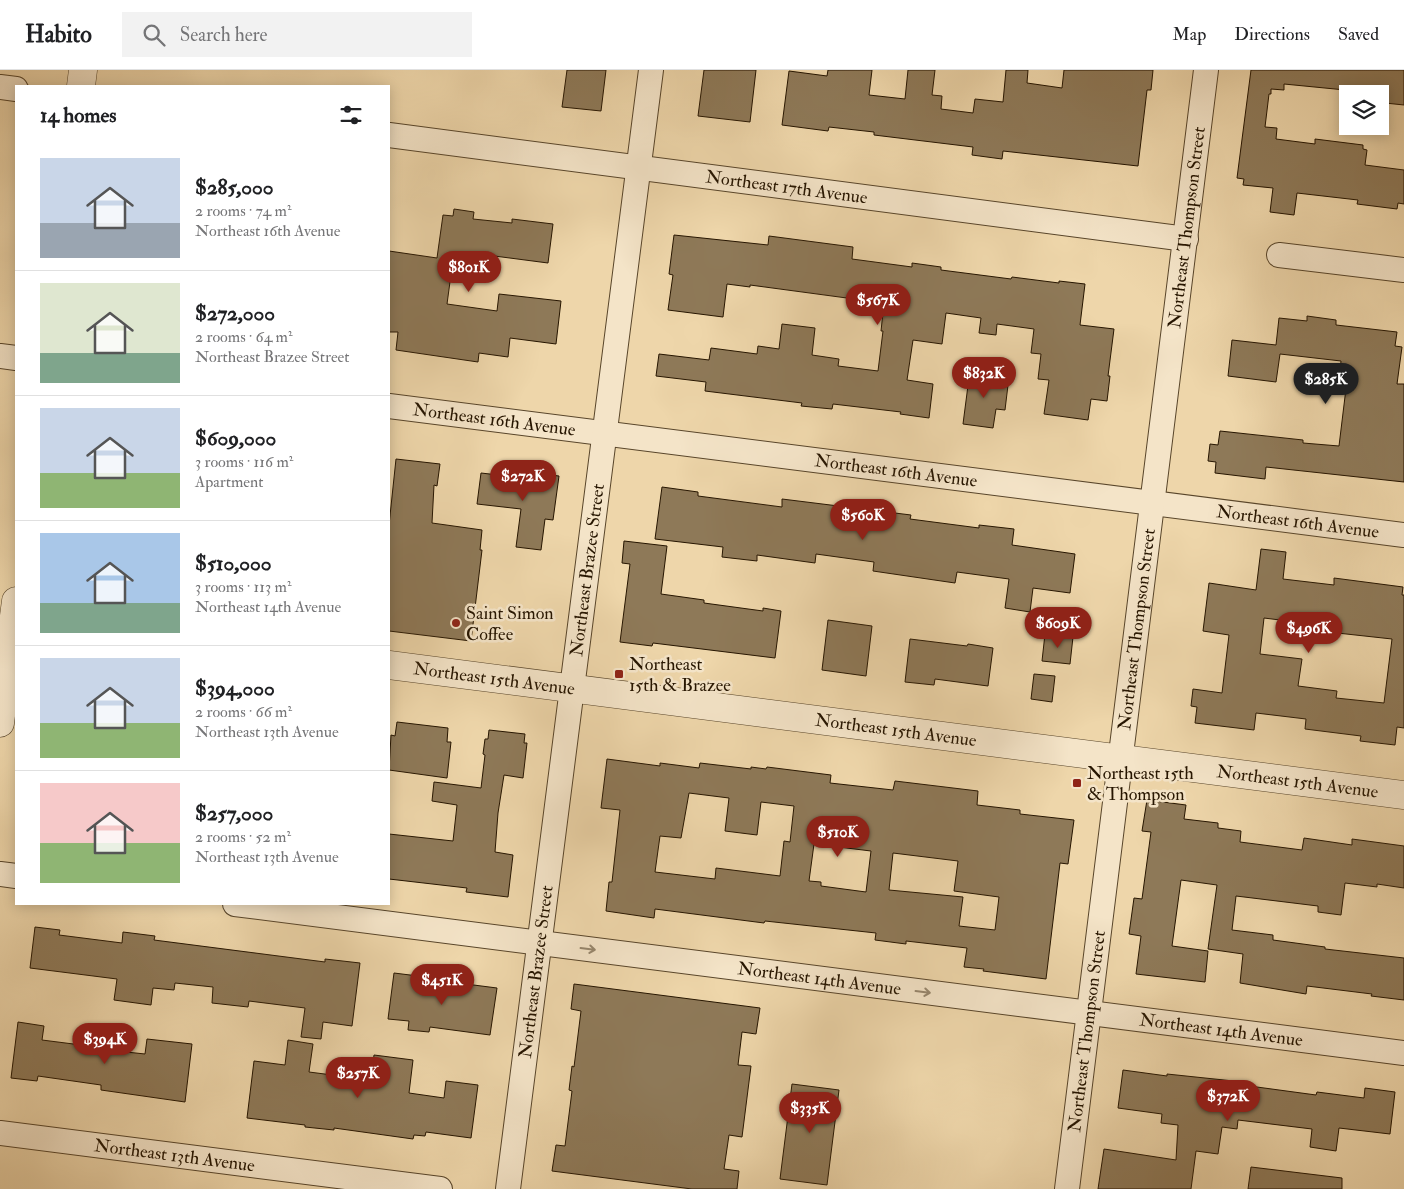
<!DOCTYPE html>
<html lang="en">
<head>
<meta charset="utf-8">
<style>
	:root { --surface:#fff; --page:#f2f2f2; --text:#202124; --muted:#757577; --line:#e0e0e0; --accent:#8f2418 }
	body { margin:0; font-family:"IM FELL Double Pica",serif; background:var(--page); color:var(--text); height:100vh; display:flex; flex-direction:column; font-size:19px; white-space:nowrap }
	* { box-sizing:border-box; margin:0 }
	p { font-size:16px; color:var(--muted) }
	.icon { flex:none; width:28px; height:28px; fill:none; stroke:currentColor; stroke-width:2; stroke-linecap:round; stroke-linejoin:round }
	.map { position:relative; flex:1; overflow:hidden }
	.panel { position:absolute; left:15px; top:15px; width:375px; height:820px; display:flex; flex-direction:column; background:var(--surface); border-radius:0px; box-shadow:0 2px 12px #0003 }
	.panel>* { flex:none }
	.tools { position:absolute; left:1339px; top:15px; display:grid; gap:10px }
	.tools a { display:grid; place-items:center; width:50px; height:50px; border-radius:0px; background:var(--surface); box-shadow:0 2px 12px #0003; font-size:25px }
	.price { position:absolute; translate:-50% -42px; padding:0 11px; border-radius:18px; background:var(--accent); color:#fff; font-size:16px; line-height:32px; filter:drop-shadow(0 1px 2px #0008) }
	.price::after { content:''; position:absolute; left:50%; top:30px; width:15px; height:11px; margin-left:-8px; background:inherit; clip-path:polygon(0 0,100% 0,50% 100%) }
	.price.active { background:#222; color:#fff }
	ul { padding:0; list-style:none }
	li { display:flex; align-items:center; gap:15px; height:125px; padding:0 25px }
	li+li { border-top:1px solid var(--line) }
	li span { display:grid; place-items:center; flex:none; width:140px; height:100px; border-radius:0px; color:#555 }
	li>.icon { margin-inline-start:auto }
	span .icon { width:60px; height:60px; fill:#fffc; stroke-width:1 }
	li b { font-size:21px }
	h2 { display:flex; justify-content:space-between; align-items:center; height:60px; padding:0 25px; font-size:21px }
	header { display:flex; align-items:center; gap:30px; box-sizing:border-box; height:70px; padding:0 25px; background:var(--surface); border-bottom:1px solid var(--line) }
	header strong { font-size:24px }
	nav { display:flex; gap:28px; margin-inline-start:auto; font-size:18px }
	.search { width:350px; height:45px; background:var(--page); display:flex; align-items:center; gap:12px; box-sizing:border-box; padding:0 18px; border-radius:0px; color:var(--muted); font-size:19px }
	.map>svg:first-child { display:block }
	.building { fill:#8e7958; stroke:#261500; fill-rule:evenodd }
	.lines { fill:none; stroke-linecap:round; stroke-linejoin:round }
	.minor-casing { stroke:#58452a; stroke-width:26 }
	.tertiary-casing { stroke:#58452a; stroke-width:29 }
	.minor { stroke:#f4e4c8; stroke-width:24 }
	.tertiary { stroke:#f4e4c8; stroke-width:28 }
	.oneway { stroke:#97876e }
	.poi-dot { fill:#8f2418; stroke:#f4e4c8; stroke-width:2 }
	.labels { text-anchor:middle; stroke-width:5; stroke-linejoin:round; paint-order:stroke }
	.street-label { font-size:18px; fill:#261500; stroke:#f4e4c8 }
	.poi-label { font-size:18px; fill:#261500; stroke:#f4e4c8; text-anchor:start }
</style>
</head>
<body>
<header>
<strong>Habito</strong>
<div class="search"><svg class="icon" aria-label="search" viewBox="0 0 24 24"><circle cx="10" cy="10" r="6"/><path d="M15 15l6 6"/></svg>Search here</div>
<nav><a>Map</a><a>Directions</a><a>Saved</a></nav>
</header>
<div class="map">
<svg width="1404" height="1119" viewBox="0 0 1404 1119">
	<rect width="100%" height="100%" fill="#eed6aa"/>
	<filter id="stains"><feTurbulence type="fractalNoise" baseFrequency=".004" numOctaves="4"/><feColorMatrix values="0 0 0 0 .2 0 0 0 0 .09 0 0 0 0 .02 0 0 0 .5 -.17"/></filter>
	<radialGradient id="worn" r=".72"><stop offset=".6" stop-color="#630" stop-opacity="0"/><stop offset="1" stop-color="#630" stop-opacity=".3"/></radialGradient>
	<!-- building -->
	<path class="building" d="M567 0H606L601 41 562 37Z
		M704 0H756L750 52 698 46Z
		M828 0H872L869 25 905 29 908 0H935L932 25 942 26 941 39 973 43 975 29 1003 32 1006 0H1028L1027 13 1062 18 1064 0H1153L1151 20H1147L1138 96 1003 81 1002 89 972 85 973 77 874 65V62L829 57 828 61 782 55 789 1 827 6Z
		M1251 0H1404V35L1385 33 1386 24 1284 14V20L1271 19V24H1269L1265 57 1277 58 1276 69 1315 74V69L1363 75V79L1367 80 1365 95 1404 100V134L1398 133 1397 139 1357 134 1358 130 1297 123 1294 145 1270 142 1273 118 1243 115 1244 109 1237 108Z
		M454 139 474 142 473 149 512 153V149L553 154 548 193 479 184V187L458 185 456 198 452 197 447 234 497 241 499 224 561 231 556 274 510 268 508 287 479 283 478 292 396 280 398 262H389V181L437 188 443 145 453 146Z
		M674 165 768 175 769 166 853 177 852 189 912 197V193L941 197V200L1011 209 1012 207 1059 213V211L1085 214 1080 255 1114 259 1108 306H1110L1107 331 1091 329 1088 350 1044 344 1049 310 1038 309 1041 284 1031 283 1034 259 997 254 996 265 979 263 981 248 946 243 942 274 913 270 907 310 933 314 929 348 900 344 901 342 833 334 832 339 801 336 802 333 705 321 706 312 656 306 659 284 709 290 711 278 757 284 758 276 779 279 782 254 815 258 812 285 839 289 838 296 878 301 883 261H881L884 233 750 215V217L727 214 723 247 668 240 673 205 669 204Z
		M1307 246 1336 250V255L1397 262 1395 276 1402 277 1397 314H1404V412L1266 397 1265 409 1215 403 1216 392 1208 391 1210 374 1218 375 1220 361 1303 370V373L1339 376 1348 302 1340 301 1341 291 1280 284 1276 312 1228 306 1232 270 1276 275 1279 248 1307 251Z
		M970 300 1000 304 999 314 1008 315 1005 340 996 339 993 358 963 354Z
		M396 389 440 394 437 416 434 415 432 453 482 460 480 480H482L471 571 389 561V455Z
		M525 402 559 406 553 450 545 449 541 480 516 477 521 439 477 434 481 403 524 408Z
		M662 417 698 422V426L782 437V429L911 445 910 449 979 458V455L1014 459 1012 475 1075 484 1070 523 1033 518 1030 542 1005 538 1009 509 957 502 955 513 873 501 874 492 816 484 815 493 757 485V491L722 487 723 477 655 469Z
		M624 471 667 476 661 524 704 530V533L763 541V538L781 541 775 588 653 573 652 576 620 572 630 494 622 493Z
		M1261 479 1286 482 1283 509 1334 515V508L1403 517 1402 525H1404V658L1397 657 1395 675 1360 671 1361 666 1305 659 1306 649 1256 643 1254 660 1195 653 1197 637 1191 636 1193 619 1222 623 1229 565 1203 561 1209 513 1256 520ZM1264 548 1320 555 1319 561 1392 569 1384 633 1336 628 1337 621 1298 616 1302 589 1260 584Z
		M828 550 872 556 866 606 822 600Z
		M1045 564 1073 567 1070 594 1042 591Z
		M910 569 967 576 968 574 993 578 988 616 935 609 934 615 905 612Z
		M1034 604 1055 606 1052 632 1031 629Z
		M397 652 448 658 447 672H451L447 708 389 700 391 665 395 666Z
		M489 660 525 664 524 673H527L523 708 504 705 498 743 495 782 513 785 508 827 466 822 467 818 389 809V764L453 771 457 735 432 731 434 712 481 718 485 685 483 684 485 669H488Z
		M607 689 660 696V693L699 698 700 693 751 699V697L766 699 767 697 831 705 830 713 893 720 895 711 978 721 977 735 1020 740V744L1074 750 1068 794 1060 793 1046 909 983 901 984 899 964 897 967 878 906 871V874L875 870 876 863 765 851 764 853 655 839 654 848 606 841 609 812H612L620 740 601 738ZM689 723 729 728 725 761 757 765 761 732 794 736 790 772 784 771 780 806 716 798 715 809 655 802 660 766 681 768ZM814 774 871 781 866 822 821 816V812L809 811ZM893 783 958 791 954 821 999 827 995 860 959 856 963 827 889 820Z
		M1147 730 1186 735 1184 749 1218 753V758L1241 761 1240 772 1302 780 1304 768 1352 775V769L1404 776V818L1377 814V817L1345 813 1341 845 1318 842V836L1236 826 1232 860 1273 865V870L1325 877V879L1404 888V930L1371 926 1372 924 1307 916 1306 924 1240 913 1243 884 1208 879 1217 815 1181 810 1172 876 1208 881 1205 912 1136 904 1141 866 1129 864 1134 828 1142 829 1151 762 1142 761Z
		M35 857 60 860 59 865 122 873 123 862 155 866 154 870 325 892V889L360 893 352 956 323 952 321 969 301 967 305 938 249 931 248 937 212 933 213 917 175 913 174 920 153 918 151 935 114 930 117 909 30 898Z
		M394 903 426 907 425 916 457 920 458 913 497 918 490 965 430 957 429 962 408 960 409 951 388 949Z
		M574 914 760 938 756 964 742 962 738 995 751 996 742 1067 729 1065 724 1099 739 1101 737 1119H692L552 1101 556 1075 565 1076 572 1021 569 1020 572 996 574 997 581 941 571 939Z
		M18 952 44 956 42 970 89 976V978L145 984 147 969 192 974 185 1032 101 1020V1015L38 1006 37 1011 11 1008Z
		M288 970 313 974 309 1002 371 1010 374 985 413 990 409 1023 444 1028 446 1011 478 1015 471 1068 426 1062 425 1066 414 1065 413 1069 334 1058V1060L305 1057V1055L247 1048 254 991 285 995Z
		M1123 1000 1167 1006V1004L1243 1012 1242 1015 1316 1025 1317 1022 1364 1028 1365 1018 1395 1022 1390 1064 1339 1058 1336 1081 1310 1077 1312 1059 1238 1050 1237 1059 1222 1057 1218 1084 1196 1081 1191 1119H1098L1104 1079 1176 1090 1178 1055 1161 1053 1162 1044 1118 1038Z
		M792 1014 839 1020 827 1115 780 1109Z
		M1251 1097 1342 1108V1119H1248Z"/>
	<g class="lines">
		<defs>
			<g id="minor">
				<path d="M0 17 16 19"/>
				<path id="s1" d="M389 65 1186 169"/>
				<path d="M1279 185 1404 200"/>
				<path d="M0 286 16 288"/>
				<path id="s2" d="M389 336 1404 465"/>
				<path d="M0 804 16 806"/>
				<path id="s3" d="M235 834 1404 983"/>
				<path id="s4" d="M0 1063 440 1119"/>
				<path id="s5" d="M508 1119 651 0"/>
				<path id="s6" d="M1067 1119 1206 0"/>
			</g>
			<g id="tertiary">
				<path d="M81 16 83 0"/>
				<path id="s7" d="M389 595 1404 725"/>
				<path d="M0 653 16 531"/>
			</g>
		</defs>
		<!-- minor casing -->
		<use href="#minor" class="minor-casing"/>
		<!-- tertiary casing -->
		<use href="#tertiary" class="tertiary-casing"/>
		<!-- minor -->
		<use href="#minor" class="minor"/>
		<!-- tertiary -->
		<use href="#tertiary" class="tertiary"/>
	</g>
	<!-- one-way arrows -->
	<defs><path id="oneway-shaft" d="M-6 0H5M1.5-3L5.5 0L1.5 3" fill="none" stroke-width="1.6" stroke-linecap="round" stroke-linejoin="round" transform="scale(1.25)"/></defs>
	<g class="oneway">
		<use href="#oneway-shaft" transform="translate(588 879) rotate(7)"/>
		<use href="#oneway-shaft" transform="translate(923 922) rotate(7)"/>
	</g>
	<!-- markers -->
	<g class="poi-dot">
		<circle cx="456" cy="553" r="5"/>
		<rect x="614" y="599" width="10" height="10" rx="2.5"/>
		<rect x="1072" y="708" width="10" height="10" rx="2.5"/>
	</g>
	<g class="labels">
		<!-- street labels -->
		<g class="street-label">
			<text dy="6" stroke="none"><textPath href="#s1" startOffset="401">Northeast 17th Avenue</textPath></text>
			<text dy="6" stroke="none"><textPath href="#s6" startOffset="969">Northeast Thompson Street</textPath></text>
			<text dy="6" stroke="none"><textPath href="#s2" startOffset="106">Northeast 16th Avenue</textPath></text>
			<text dy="6" stroke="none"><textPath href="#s2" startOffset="511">Northeast 16th Avenue</textPath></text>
			<text dy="6" stroke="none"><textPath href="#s2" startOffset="916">Northeast 16th Avenue</textPath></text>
			<text dy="6" stroke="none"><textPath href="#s5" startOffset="624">Northeast Brazee Street</textPath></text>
			<text dy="6" stroke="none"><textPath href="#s6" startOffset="564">Northeast Thompson Street</textPath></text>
			<text dy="6" stroke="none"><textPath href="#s7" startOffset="106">Northeast 15th Avenue</textPath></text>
			<text dy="6" stroke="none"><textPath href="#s7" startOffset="511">Northeast 15th Avenue</textPath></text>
			<text dy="6" stroke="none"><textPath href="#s7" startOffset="916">Northeast 15th Avenue</textPath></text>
			<text dy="6" stroke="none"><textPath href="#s5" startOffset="219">Northeast Brazee Street</textPath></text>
			<text dy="6" stroke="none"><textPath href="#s3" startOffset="589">Northeast 14th Avenue</textPath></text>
			<text dy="6" stroke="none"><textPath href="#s3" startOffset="994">Northeast 14th Avenue</textPath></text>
			<text dy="6" stroke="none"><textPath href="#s6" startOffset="159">Northeast Thompson Street</textPath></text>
			<text dy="6" stroke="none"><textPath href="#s4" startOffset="176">Northeast 13th Avenue</textPath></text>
		</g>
		<!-- poi labels -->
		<g class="poi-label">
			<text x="466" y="549">Saint Simon<tspan x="466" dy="21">Coffee</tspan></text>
			<text x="629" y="600">Northeast<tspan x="629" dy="21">15th &amp; Brazee</tspan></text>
			<text x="1087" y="709">Northeast 15th<tspan x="1087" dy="21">&amp; Thompson</tspan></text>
		</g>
	</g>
	<rect width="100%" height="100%" filter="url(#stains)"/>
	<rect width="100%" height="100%" fill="url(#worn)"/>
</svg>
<div class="tools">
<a><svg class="icon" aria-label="layers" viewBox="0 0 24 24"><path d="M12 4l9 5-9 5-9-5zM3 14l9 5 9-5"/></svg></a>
</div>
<b class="price" style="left:469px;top:223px">$801K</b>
<b class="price" style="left:878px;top:256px">$567K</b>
<b class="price" style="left:984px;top:329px">$832K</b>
<b class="price active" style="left:1326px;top:335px">$285K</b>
<b class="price" style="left:523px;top:432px">$272K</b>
<b class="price" style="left:863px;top:471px">$560K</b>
<b class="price" style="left:1058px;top:579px">$609K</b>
<b class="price" style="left:1309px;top:584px">$496K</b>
<b class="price" style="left:838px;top:788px">$510K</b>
<b class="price" style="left:442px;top:936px">$451K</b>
<b class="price" style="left:105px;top:995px">$394K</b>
<b class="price" style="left:358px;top:1029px">$257K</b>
<b class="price" style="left:1228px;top:1052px">$372K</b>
<b class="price" style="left:810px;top:1064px">$335K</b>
<section class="panel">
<h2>14 homes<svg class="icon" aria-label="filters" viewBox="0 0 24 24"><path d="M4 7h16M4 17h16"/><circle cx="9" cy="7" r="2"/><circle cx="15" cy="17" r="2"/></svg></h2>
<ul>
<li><span style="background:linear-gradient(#c9d6e8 65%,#9aa5b1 0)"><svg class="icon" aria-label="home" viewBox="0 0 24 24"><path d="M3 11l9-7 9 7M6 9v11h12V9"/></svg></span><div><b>$285,000</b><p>2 rooms · 74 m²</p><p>Northeast 16th Avenue</p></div></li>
<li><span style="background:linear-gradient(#dfe7d0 70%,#7fa58c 0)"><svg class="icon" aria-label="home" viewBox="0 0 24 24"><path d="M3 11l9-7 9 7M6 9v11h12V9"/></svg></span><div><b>$272,000</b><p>2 rooms · 64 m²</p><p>Northeast Brazee Street</p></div></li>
<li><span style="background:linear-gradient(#c9d6e8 65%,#8fb573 0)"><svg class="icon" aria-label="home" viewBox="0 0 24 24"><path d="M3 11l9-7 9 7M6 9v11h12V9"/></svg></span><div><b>$609,000</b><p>3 rooms · 116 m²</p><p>Apartment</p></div></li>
<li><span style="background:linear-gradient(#a9c7e8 70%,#7fa58c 0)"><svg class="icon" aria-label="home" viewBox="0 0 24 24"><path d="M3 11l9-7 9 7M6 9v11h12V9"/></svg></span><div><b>$510,000</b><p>3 rooms · 113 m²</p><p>Northeast 14th Avenue</p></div></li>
<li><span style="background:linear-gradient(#c9d6e8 65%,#8fb573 0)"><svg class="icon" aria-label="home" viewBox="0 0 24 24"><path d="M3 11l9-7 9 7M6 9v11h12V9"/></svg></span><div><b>$394,000</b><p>2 rooms · 66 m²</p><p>Northeast 13th Avenue</p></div></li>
<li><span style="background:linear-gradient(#f6c9c9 60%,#8fb573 0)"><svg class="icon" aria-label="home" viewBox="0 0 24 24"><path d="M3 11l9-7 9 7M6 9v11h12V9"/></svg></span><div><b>$257,000</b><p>2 rooms · 52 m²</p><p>Northeast 13th Avenue</p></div></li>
</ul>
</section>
</div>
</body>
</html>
